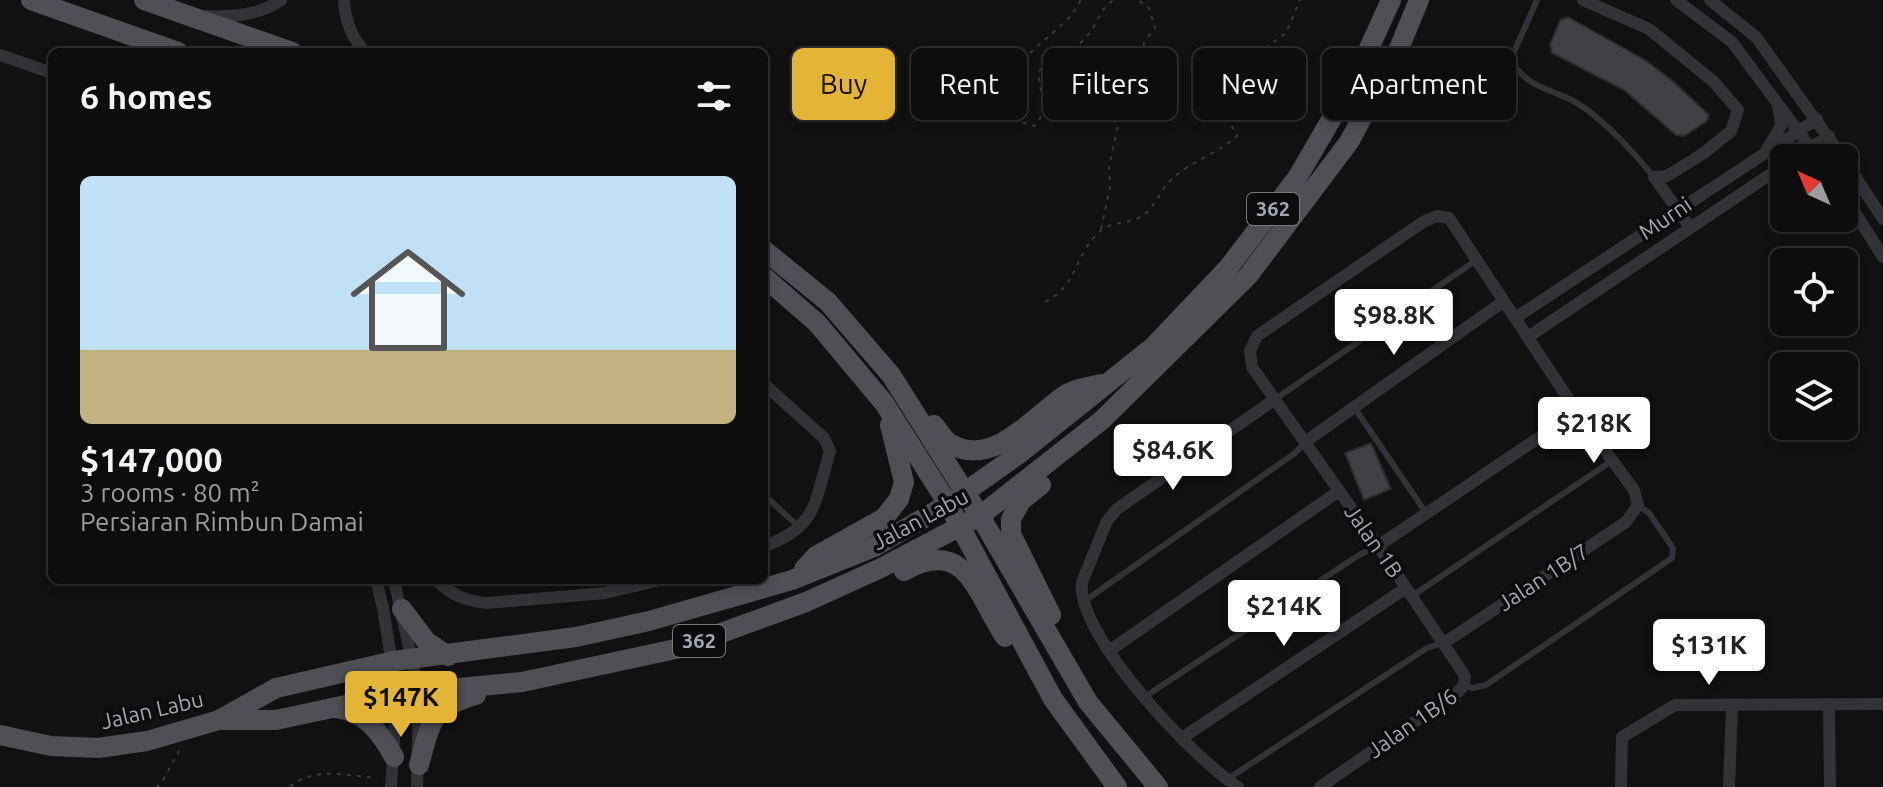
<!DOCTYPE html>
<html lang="en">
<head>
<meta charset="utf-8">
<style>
	:root { --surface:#0d0d0e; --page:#1b1b1c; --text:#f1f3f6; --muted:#9a9c9e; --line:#2d2d2e; --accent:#e4b437 }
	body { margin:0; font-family:Ubuntu,sans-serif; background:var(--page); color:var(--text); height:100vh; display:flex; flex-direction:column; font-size:30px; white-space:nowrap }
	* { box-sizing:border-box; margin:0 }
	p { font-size:26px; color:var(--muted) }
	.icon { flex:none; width:44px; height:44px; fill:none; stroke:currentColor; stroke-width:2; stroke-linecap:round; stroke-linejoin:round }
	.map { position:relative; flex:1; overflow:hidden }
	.side { position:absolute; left:48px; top:48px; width:720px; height:536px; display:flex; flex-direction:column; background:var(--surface); border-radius:12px; box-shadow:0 4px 12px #0003,0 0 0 2px var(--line) }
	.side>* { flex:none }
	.top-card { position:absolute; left:792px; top:48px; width:760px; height:72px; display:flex; gap:16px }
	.needle { width:52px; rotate:316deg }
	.tools { position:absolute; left:1770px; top:144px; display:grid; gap:16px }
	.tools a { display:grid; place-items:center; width:88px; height:88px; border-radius:12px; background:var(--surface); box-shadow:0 4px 12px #0003,0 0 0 2px var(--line); font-size:40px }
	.price { position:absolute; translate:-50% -68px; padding:0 18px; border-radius:8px; background:#fff; color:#222; font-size:26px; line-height:52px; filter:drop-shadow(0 2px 4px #0008) }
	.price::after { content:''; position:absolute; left:50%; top:48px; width:24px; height:18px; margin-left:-12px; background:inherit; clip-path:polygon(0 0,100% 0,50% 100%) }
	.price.current { background:var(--accent); color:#111 }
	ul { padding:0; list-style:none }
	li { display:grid; align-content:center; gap:16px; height:424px; padding:0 32px }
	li+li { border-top:2px solid var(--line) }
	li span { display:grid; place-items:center; height:248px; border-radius:12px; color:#555 }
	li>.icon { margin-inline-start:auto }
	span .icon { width:144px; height:144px; fill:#fffc; stroke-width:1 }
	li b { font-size:34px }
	h2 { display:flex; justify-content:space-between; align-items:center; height:96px; padding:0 32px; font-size:34px }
	.tag { padding:0 28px; border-radius:12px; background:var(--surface); box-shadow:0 4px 12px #0003,0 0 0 2px var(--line); font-size:28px; line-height:72px }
	.tag.current { background:var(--accent); color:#111 }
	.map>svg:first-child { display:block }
	.building { fill:#404145; stroke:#2b2b2e; stroke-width:2 }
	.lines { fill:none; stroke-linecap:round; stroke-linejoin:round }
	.path { stroke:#383a3e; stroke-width:2; stroke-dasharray:4 6; stroke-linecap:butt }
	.service { stroke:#323337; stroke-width:6 }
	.minor { stroke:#323337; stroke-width:12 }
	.primary { stroke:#4e5056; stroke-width:20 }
	.labels { text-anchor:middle; stroke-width:7; stroke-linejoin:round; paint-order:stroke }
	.shield { fill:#0c0c0d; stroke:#767880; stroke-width:2 }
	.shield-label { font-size:20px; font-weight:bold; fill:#a3a7b2 }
	.street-label { font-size:22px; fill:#a3a7b2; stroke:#0c0c0d }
</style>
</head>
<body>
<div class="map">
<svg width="1883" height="787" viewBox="0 0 1883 787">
	<rect width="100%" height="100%" fill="#111112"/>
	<!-- building -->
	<path class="building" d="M1568 17 1645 60 1674 82 1709 115 1707 121 1684 136 1676 135 1624 90 1552 53 1550 45 1560 20Z
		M1371 443 1391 489 1364 500 1345 453Z"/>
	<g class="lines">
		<!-- path -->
		<path class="path" d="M1080 0 1079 5 1066 21 1021 61 1007 96 991 113 1035 126C1053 103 1037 95 1039 71 1054 58 1075 51 1087 36 1098 25 1099 8 1114 0
			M1101 229 1110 187 1109 167 1127 85 1142 55 1144 42 1155 28 1149 8 1138 0
			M1045 302C1078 285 1074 257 1097 234 1110 220 1128 225 1142 216 1156 207 1161 187 1174 177 1193 161 1218 153 1237 136V133L1222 114C1227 102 1237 98 1249 93L1251 85 1244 71 1263 50 1286 33 1300 0
			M156 787 161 784 179 751
			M290 787C313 766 349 776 377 778"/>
		<!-- service -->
		<path class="service" d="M1537 0 1510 61C1534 94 1555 87 1583 107 1610 126 1633 152 1654 177
			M1274 400 1475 261
			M1354 407 1426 513
			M764 495 798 526
			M1412 596 1613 460
			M1086 600 1295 453 1305 442
			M1464 685 1473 688 1486 685 1672 558 1673 548 1649 513 1639 506
			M1143 698 1359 555 1378 546
			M1226 780 1427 648 1443 643"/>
		<!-- minor -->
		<path class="minor" d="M344 0C345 21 351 37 365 52
			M1583 0 1649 29 1714 82 1738 110 1731 131 1704 153 1667 176 1654 177
			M1676 0 1732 42 1818 158
			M1710 0 1756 37 1843 158
			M207 16C233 17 260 15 281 0
			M0 55 52 73
			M1767 149 1781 126 1778 104
			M1794 158 1829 136
			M1844 159 1883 219
			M1654 177 1690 227
			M1844 195 1883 257
			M1515 318 1817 119
			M1528 337 1784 165
			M764 384 824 438 830 451C815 500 818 528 764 546
			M1305 442 1504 301
			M1378 546 1577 412
			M376 580 383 608 397 694 391 787
			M394 580 419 692 417 787
			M436 580C452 595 465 601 487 603L605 593 660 580
			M1109 651 1339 491
			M1829 704 1830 787
			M1182 738 1406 588
			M1238 787C1194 759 1075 634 1082 582L1107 521 1117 509 1274 400
			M1320 787 1458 692 1464 685 1465 676 1378 546 1252 367 1250 351 1257 336 1423 222 1437 216 1449 218 1577 412 1634 490 1638 505 1626 522 1444 643
			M1621 787 1622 737 1675 705 1883 704
			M1729 787 1732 705"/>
		<!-- primary -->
		<path class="primary" d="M31 0 178 52
			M144 0 292 52
			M764 250 828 302 891 375 980 516 1088 702 1158 787
			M764 277 817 323 884 403 948 504 1053 699 1117 787
			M934 425C939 431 944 440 951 444 993 469 1035 415 1065 395 1075 388 1090 387 1101 384
			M1041 485 1021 501 1011 519V534L1051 615
			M804 569 816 556 884 518 899 499 904 482 890 425
			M904 571C966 535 977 595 1005 637
			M402 609 426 641 448 656
			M336 708C365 711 381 733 394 757
			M223 720H276L397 694 522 682 680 648 806 602 881 568 980 516 1102 420 1248 276 1349 142 1398 51 1419 0
			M0 735 51 746 98 748 147 741 219 720 276 688 394 661 576 637 649 621 792 580 874 547 948 504 1019 454 1154 346 1228 268 1297 178 1356 77 1391 0
			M419 765C431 722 430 708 476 695"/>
	</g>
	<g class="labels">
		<!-- shield labels -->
		<g class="shield">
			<rect x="1247" y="193" width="52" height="32" rx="6"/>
			<rect x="673" y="625" width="52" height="32" rx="6"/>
		</g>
		<g class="shield-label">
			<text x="1273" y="216">362</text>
			<text x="699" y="648">362</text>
		</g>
		<!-- street labels -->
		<g class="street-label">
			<text transform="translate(1665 218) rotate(-34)" y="8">Murni</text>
			<text transform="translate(920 519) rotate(-28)" y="8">Jalan Labu</text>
			<text transform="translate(1374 541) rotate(55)" y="8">Jalan 1B</text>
			<text transform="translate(1543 577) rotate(-33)" y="8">Jalan 1B/7</text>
			<text transform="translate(152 710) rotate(-13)" y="8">Jalan Labu</text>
			<text transform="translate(1412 723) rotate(-35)" y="8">Jalan 1B/6</text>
		</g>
	</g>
</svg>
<div class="tools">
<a><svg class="needle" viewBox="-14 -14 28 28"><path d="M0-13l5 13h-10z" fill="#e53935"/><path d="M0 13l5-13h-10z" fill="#9a9c9e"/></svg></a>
<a><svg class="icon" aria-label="locate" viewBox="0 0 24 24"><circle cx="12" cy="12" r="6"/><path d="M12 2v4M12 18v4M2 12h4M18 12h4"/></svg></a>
<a><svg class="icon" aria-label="layers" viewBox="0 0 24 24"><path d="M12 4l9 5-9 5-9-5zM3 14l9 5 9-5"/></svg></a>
</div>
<b class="price" style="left:1394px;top:357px">$98.8K</b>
<b class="price" style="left:1594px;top:465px">$218K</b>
<b class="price" style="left:1173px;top:492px">$84.6K</b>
<b class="price" style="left:1284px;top:648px">$214K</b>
<b class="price" style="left:1709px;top:687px">$131K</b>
<b class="price current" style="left:401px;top:739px">$147K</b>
<div class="top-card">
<a class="tag current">Buy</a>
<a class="tag">Rent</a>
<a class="tag">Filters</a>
<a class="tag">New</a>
<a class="tag">Apartment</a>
</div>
<section class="side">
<h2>6 homes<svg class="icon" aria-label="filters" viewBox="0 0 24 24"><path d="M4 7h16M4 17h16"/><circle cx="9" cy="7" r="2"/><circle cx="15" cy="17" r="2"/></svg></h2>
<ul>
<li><span style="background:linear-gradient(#bfe0f5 70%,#c2b280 0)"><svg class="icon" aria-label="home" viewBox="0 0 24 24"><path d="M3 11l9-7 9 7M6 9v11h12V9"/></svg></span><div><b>$147,000</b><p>3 rooms · 80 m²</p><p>Persiaran Rimbun Damai</p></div></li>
</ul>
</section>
</div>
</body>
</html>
